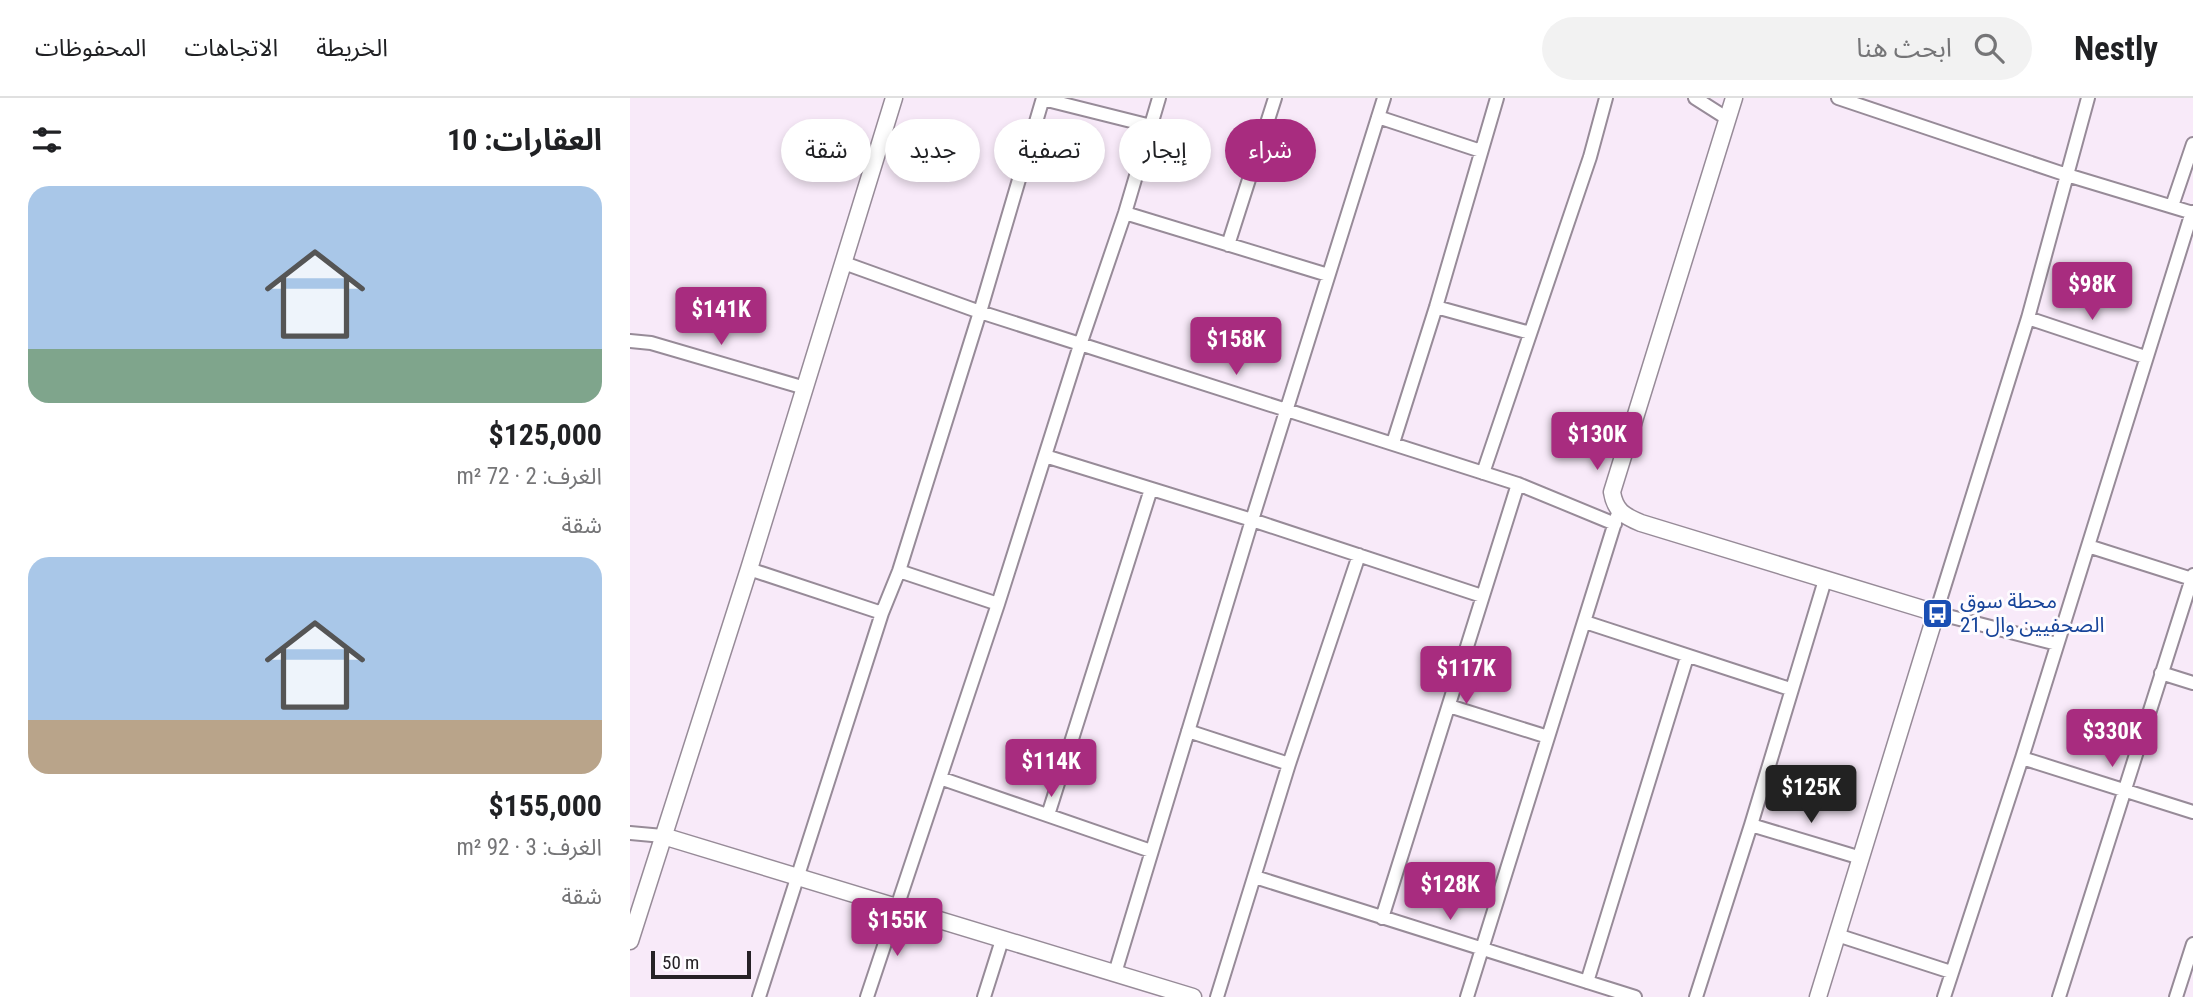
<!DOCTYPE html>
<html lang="ar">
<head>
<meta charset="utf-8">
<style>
	:root { --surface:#fff; --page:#f2f2f2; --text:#202124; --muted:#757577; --line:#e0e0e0; --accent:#a82c7f }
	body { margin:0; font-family:"Roboto Condensed","Noto Sans Arabic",sans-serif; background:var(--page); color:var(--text); direction:rtl; height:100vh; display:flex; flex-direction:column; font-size:26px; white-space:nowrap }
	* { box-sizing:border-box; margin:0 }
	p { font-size:23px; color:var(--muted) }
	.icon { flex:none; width:38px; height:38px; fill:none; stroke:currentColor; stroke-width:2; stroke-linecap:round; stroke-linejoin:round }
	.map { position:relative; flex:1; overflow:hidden; direction:ltr }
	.details { display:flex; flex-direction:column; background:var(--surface); width:630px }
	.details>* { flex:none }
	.banner { position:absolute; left:21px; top:21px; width:665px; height:63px; direction:rtl; display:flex; gap:14px }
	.scale { position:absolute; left:21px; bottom:18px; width:100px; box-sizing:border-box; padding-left:7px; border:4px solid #262126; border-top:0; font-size:19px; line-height:24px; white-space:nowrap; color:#262126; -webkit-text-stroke:5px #fefcff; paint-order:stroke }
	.price { position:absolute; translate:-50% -60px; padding:0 16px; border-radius:7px; background:var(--accent); color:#fff; font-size:23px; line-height:46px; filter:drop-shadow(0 2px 4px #0008) }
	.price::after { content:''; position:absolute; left:50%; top:42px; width:21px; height:16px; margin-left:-10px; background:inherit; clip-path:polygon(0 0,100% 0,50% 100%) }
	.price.selected { background:#222; color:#fff }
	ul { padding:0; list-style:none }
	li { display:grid; align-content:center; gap:14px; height:371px; padding:0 28px }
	li span { display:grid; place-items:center; height:217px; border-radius:21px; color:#555 }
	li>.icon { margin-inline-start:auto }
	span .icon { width:126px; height:126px; fill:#fffc; stroke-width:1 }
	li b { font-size:30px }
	h2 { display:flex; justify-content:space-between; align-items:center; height:84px; padding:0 28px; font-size:30px }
	.chip { padding:0 24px; border-radius:32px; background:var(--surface); box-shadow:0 4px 10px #0003; font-size:24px; line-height:63px }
	.chip.selected { background:var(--accent); color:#fff }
	header { display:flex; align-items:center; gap:42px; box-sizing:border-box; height:98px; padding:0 35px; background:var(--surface); border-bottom:2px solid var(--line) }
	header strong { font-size:33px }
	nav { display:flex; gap:38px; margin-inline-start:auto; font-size:24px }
	.search { width:490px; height:63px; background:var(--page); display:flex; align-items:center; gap:18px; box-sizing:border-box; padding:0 24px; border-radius:38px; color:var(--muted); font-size:26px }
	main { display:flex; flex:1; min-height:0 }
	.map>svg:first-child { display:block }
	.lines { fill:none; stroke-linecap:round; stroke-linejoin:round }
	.minor-casing { stroke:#978b98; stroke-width:16 }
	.tertiary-casing { stroke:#978b98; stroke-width:19 }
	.minor { stroke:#fff; stroke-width:12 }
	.tertiary { stroke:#fff; stroke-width:16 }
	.labels { text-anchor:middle; stroke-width:6; stroke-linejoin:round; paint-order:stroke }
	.transit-label { font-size:21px; fill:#164399; stroke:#fefcff; text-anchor:start }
</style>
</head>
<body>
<header>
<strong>Nestly</strong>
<div class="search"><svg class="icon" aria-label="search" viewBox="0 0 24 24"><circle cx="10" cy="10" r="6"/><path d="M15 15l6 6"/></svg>ابحث هنا</div>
<nav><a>الخريطة</a><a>الاتجاهات</a><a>المحفوظات</a></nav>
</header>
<main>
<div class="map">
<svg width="1563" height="899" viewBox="0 0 1563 899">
	<rect width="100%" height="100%" fill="#f8eaf9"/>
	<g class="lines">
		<defs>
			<path id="minor" d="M1065 0 1098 21
				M1208 0 1437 77 1563 115
				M413 1 521 28
				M748 19 851 53
				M1542 108 1563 46
				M495 115 698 177
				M598 147 645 0
				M214 165 350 214 888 386 985 426
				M806 209 900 235
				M1398 220 1515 259
				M0 243 21 245 175 290
				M763 345 806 209 867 0
				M415 358 622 422 852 498
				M853 375 960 59 976 0
				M1458 448 1562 481
				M119 471 252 515
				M269 473 368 506
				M955 524 1160 591
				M1427 546 1306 515 1398 220 1458 0
				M1531 575 1563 585
				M819 608 918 639
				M558 633 659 666
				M1392 660 1563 714
				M310 680 521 753
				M418 717 521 391
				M1121 727 1231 760
				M0 735 33 738
				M625 779 1005 899
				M752 820 888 386
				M1207 837 1321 874
				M485 875 622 422 754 0
				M957 884 1057 559
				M129 899 252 515 269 473 350 214 413 0
				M237 899 368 506 450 247 495 115 529 0
				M354 899 372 842
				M587 899 659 666 729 457
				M837 899 987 418
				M1066 899 1121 727 1195 482
				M1314 899 1392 660 1562 114
				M1429 899 1563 477
				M1546 899 1563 846"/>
			<path id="tertiary" d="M1104 0 982 394C985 413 994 418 1011 425L1306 515 1188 899
				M33 738 563 899
				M0 843 119 471 264 0"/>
		</defs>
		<!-- minor casing -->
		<use href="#minor" class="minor-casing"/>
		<!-- tertiary casing -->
		<use href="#tertiary" class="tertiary-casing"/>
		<!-- minor -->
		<use href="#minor" class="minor"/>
		<!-- tertiary -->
		<use href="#tertiary" class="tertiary"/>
	</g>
	<!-- icons -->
	<defs>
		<symbol id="bus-square" viewBox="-11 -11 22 22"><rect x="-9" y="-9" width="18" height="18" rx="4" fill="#1a4fb4" stroke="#fefcff"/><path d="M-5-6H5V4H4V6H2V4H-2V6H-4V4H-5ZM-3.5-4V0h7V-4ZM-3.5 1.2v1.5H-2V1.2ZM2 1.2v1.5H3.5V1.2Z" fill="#fff"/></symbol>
	</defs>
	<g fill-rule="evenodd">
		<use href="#bus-square" x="1290" y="498" width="35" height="35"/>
	</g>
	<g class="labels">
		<!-- transit labels -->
		<g class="transit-label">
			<text x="1330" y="510">محطة سوق<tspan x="1330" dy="24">الصحفيين وال 21</tspan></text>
		</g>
	</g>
</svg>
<div class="scale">50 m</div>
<b class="price" style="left:1462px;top:224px">$98K</b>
<b class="price" style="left:91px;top:249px">$141K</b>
<b class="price" style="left:606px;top:279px">$158K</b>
<b class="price" style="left:967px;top:374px">$130K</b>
<b class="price" style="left:836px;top:608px">$117K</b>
<b class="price" style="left:1482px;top:671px">$330K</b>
<b class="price" style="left:421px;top:701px">$114K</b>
<b class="price selected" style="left:1181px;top:727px">$125K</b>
<b class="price" style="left:820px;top:824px">$128K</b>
<b class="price" style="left:267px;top:860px">$155K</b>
<div class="banner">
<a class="chip selected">شراء</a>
<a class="chip">إيجار</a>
<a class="chip">تصفية</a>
<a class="chip">جديد</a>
<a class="chip">شقة</a>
</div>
</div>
<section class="details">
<h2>العقارات: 10<svg class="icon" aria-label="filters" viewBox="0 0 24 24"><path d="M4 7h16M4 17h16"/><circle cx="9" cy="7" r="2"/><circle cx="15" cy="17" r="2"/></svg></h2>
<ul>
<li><span style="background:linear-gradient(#a9c7e8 75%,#7fa58c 0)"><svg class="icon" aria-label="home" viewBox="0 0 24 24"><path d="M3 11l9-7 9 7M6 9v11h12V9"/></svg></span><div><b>$125,000</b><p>الغرف: 2 · 72 m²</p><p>شقة</p></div></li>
<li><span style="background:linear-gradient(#a9c7e8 75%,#b9a48a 0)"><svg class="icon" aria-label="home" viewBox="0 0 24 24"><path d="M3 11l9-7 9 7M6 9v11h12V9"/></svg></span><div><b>$155,000</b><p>الغرف: 3 · 92 m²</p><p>شقة</p></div></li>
</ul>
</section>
</main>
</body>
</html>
